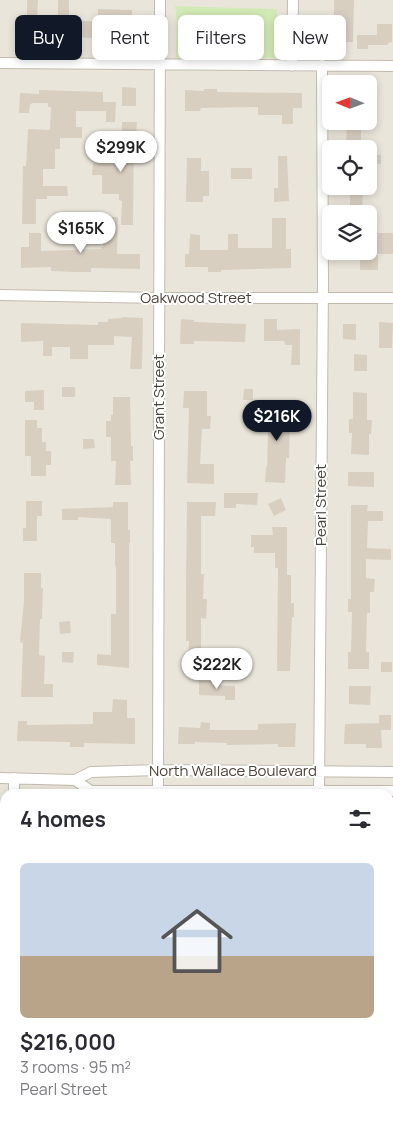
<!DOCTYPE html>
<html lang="en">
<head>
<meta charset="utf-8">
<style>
	:root { --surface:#fff; --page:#f2f2f3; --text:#2b2b33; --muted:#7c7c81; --line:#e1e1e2; --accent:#111827 }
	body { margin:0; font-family:Manrope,sans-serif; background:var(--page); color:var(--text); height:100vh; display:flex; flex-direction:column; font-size:19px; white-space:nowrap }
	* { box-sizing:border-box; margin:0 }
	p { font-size:16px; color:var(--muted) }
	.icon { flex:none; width:28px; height:28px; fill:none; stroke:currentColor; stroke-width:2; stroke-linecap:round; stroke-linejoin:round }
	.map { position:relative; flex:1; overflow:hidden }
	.sheet { position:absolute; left:0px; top:789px; width:394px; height:336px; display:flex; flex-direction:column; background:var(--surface); border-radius:15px 15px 0 0; box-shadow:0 2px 8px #0003 }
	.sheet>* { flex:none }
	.banner { position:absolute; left:15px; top:15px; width:364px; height:45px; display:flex; gap:10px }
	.needle { width:32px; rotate:271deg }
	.tools { position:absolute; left:322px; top:75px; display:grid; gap:10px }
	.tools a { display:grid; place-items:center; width:55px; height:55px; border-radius:8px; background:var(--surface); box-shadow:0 2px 8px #0003; font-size:25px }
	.price { position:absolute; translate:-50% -42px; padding:0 11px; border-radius:18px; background:#fff; color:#222; font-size:16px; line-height:32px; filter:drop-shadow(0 1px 2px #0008) }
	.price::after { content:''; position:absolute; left:50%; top:30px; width:15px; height:11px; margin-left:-8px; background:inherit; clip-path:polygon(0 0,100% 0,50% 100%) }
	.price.active { background:var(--accent); color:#fff }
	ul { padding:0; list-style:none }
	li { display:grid; align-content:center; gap:10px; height:265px; padding:0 20px }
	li+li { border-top:1px solid var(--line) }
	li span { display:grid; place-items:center; height:155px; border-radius:8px; color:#555 }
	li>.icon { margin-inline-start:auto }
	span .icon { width:90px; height:90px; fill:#fffc; stroke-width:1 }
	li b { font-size:21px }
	h2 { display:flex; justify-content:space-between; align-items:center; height:60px; padding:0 20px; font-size:21px }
	.tag { padding:0 18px; border-radius:8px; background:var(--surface); box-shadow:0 2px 8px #0003; font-size:18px; line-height:45px }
	.tag.active { background:var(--accent); color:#fff }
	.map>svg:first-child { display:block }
	.residential { fill:#eae5da; fill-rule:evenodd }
	.green { fill:#d2eab5 }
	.building { fill:#d8cfc1 }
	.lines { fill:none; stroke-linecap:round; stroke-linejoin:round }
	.minor-casing { stroke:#c2bbae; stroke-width:12 }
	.minor { stroke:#fff; stroke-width:10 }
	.labels { text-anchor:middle; stroke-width:4; stroke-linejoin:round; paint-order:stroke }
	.street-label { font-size:15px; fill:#4b4439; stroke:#fff }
</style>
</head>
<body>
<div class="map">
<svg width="393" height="1124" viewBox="0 0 393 1124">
	<rect width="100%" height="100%" fill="#f6f3ec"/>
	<!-- residential -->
	<path class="residential" d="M0 0H393V1124H0ZM331 84H369V121H331ZM331 149H369V186H331ZM331 214H369V251H331ZM5 794H389V1120H5Z"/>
	<!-- green -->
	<path class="green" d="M175 6 277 9 276 58 176 57 177 20Z"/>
	<!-- building -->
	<path class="building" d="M27 0H38L37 17H58V0H69V20L80 21H98V9L132 10V34H125V38H88L71 36 19 38V21H27Z
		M334 0H354L353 42H334Z
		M377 24H392V42L388 43V45H368V49H357V35H377Z
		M122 87 136 88V106H122Z
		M204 89H217V92L302 93V108H293V124H282V115H258V107L201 108 200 111H185V90L204 91Z
		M39 90 103 92V102H116L115 122H106V111H76V127H82V138H60V149H55V169H43V186H67L68 196H47V199H36V224H22L23 166H26L28 129 50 130 51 107H48V103H32L30 105 29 113H19L20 93 39 94Z
		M347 121H361V148L346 147Z
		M122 122H137L136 135H134L133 225H121L122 201 119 200V194H102V175H92L93 163 115 164 116 146 121 147Z
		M370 155H381V164L370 163Z
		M278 156H287L289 201 274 202V188H278Z
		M187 158H201V171H209V196H203V202H186Z
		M231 168H252V179H231Z
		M350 186H363L362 214H350Z
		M55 215H65V226H55Z
		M103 217H118L117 254H140V269L91 268V272H74L51 271V267L21 268V247H29V233H41V251L101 249V247H103Z
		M272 218H286V249H291V268L221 270V272H208V268L207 267H185V254H189L190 234 200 235V250H228V234H238V248H272Z
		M375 233H393V254H374Z
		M360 255H378V270H360Z
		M122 317 143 318 142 369H130L132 337 114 336V345H88V359H70V347H52V356H43V341L21 342V323L98 325V322H108V319L122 318Z
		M181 319 194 320V322L246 324 245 342 194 341V344H180Z
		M264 319H277V330L300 329V365H291L292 345H285L284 341H264Z
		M379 322 393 323 392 348H379Z
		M343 324H356V340L343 339Z
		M354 354 367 355V371H354Z
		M62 387H75V397H62Z
		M244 389H253V400H243Z
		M44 390V410H34V402H25V391Z
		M184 391H207V416H211L210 429H202L200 464H214V484L187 483 189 408H183Z
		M353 392 367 393V420H372L371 434H369V455L351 454 352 433H349V419H353Z
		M113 397H130L131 446H133V461H130L131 485H115L116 461H111V437H106V421H111V415H113Z
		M266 401H286L285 418H290L289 458H286L285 483 265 482 266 467H267L268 433Z
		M25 420H37V428H42V442H46V451H51V465H46V476H31V456H25Z
		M83 439H94L95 448 83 449Z
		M348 472H374V487L348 486Z
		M224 493H258L257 505 236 504V508H224Z
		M281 498 286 510 274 516 268 504Z
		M26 501H42V516H37V541H23V528H26Z
		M113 502H128V530H130V543H129V668L97 665V654L111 655V614H116V566H115V543H111V519L78 517V520H62V509L113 507Z
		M187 502H216L215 516H201V574H204L203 599H207L206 619 201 618V653H205L204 669H188L189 641H186V590Z
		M351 505H368L367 511H383V521H368L367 548 391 549V560L366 559V578L375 579 374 592H370V613H367L366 652H369V669H348V652H351L352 612H348V599H351Z
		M272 527H287V575H291V603H294V617H292L290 671H277L278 568H275V553H254V547H251V535H273Z
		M24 573H41V588H43L42 619H40L39 655 45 656 44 684H53V697H21L23 643 20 642 24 601Z
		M70 621 71 633 60 634 59 622Z
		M62 652H74L73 663 62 662Z
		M381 662H392V672H381Z
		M199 681H212V685L235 686V700H225V696L199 695Z
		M349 686H371L370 705 349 704Z
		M113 699 127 700V718H135V744L84 743V747H70V742L17 741 18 721H27V725L93 724V712H112Z
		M379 715H391V730H381L382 748H366V744H344L345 724 379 723Z
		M201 722 210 723V730H258V724L296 723 295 747H278V744L227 745V743L195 742V744H178L179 727 200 728Z"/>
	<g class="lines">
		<defs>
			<path id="minor" d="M0 63 393 66
				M292 66 293 0
				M0 295 159 298H393
				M0 778 75 780 91 772 158 770 393 772
				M75 780 91 791H393
				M14 794V778
				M158 794 160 0
				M319 794 323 283 322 65
				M389 1043 393 1053
				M389 1088 393 1086
				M87 1120 89 1124
				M249 1120 250 1124
				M302 1124 312 1120"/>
		</defs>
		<!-- minor casing -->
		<use href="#minor" class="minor-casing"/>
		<!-- minor -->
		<use href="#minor" class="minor"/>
	</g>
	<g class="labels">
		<!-- street labels -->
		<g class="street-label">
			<text x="196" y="303">Oakwood Street</text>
			<text transform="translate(159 397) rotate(-90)" y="5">Grant Street</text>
			<text transform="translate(321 505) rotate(-90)" y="5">Pearl Street</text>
			<text x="233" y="776">North Wallace Boulevard</text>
		</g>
	</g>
</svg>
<div class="tools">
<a><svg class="needle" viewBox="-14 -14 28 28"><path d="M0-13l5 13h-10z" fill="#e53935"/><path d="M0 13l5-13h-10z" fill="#7c7c81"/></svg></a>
<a><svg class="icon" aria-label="locate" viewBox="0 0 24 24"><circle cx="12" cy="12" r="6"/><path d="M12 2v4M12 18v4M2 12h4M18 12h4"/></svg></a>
<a><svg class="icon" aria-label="layers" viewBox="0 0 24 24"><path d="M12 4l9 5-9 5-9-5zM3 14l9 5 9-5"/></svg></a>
</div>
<b class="price" style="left:121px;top:173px">$299K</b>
<b class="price" style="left:81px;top:254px">$165K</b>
<b class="price active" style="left:277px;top:442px">$216K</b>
<b class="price" style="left:217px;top:690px">$222K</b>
<div class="banner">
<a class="tag active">Buy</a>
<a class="tag">Rent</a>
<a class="tag">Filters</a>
<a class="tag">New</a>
</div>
<section class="sheet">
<h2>4 homes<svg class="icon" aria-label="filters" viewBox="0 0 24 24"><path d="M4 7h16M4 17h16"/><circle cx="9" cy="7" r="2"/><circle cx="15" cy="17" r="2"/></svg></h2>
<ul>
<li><span style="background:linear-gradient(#c9d6e8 60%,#b9a48a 0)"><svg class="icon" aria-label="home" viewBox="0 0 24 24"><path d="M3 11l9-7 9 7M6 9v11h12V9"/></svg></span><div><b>$216,000</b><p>3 rooms · 95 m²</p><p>Pearl Street</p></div></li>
</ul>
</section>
</div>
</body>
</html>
